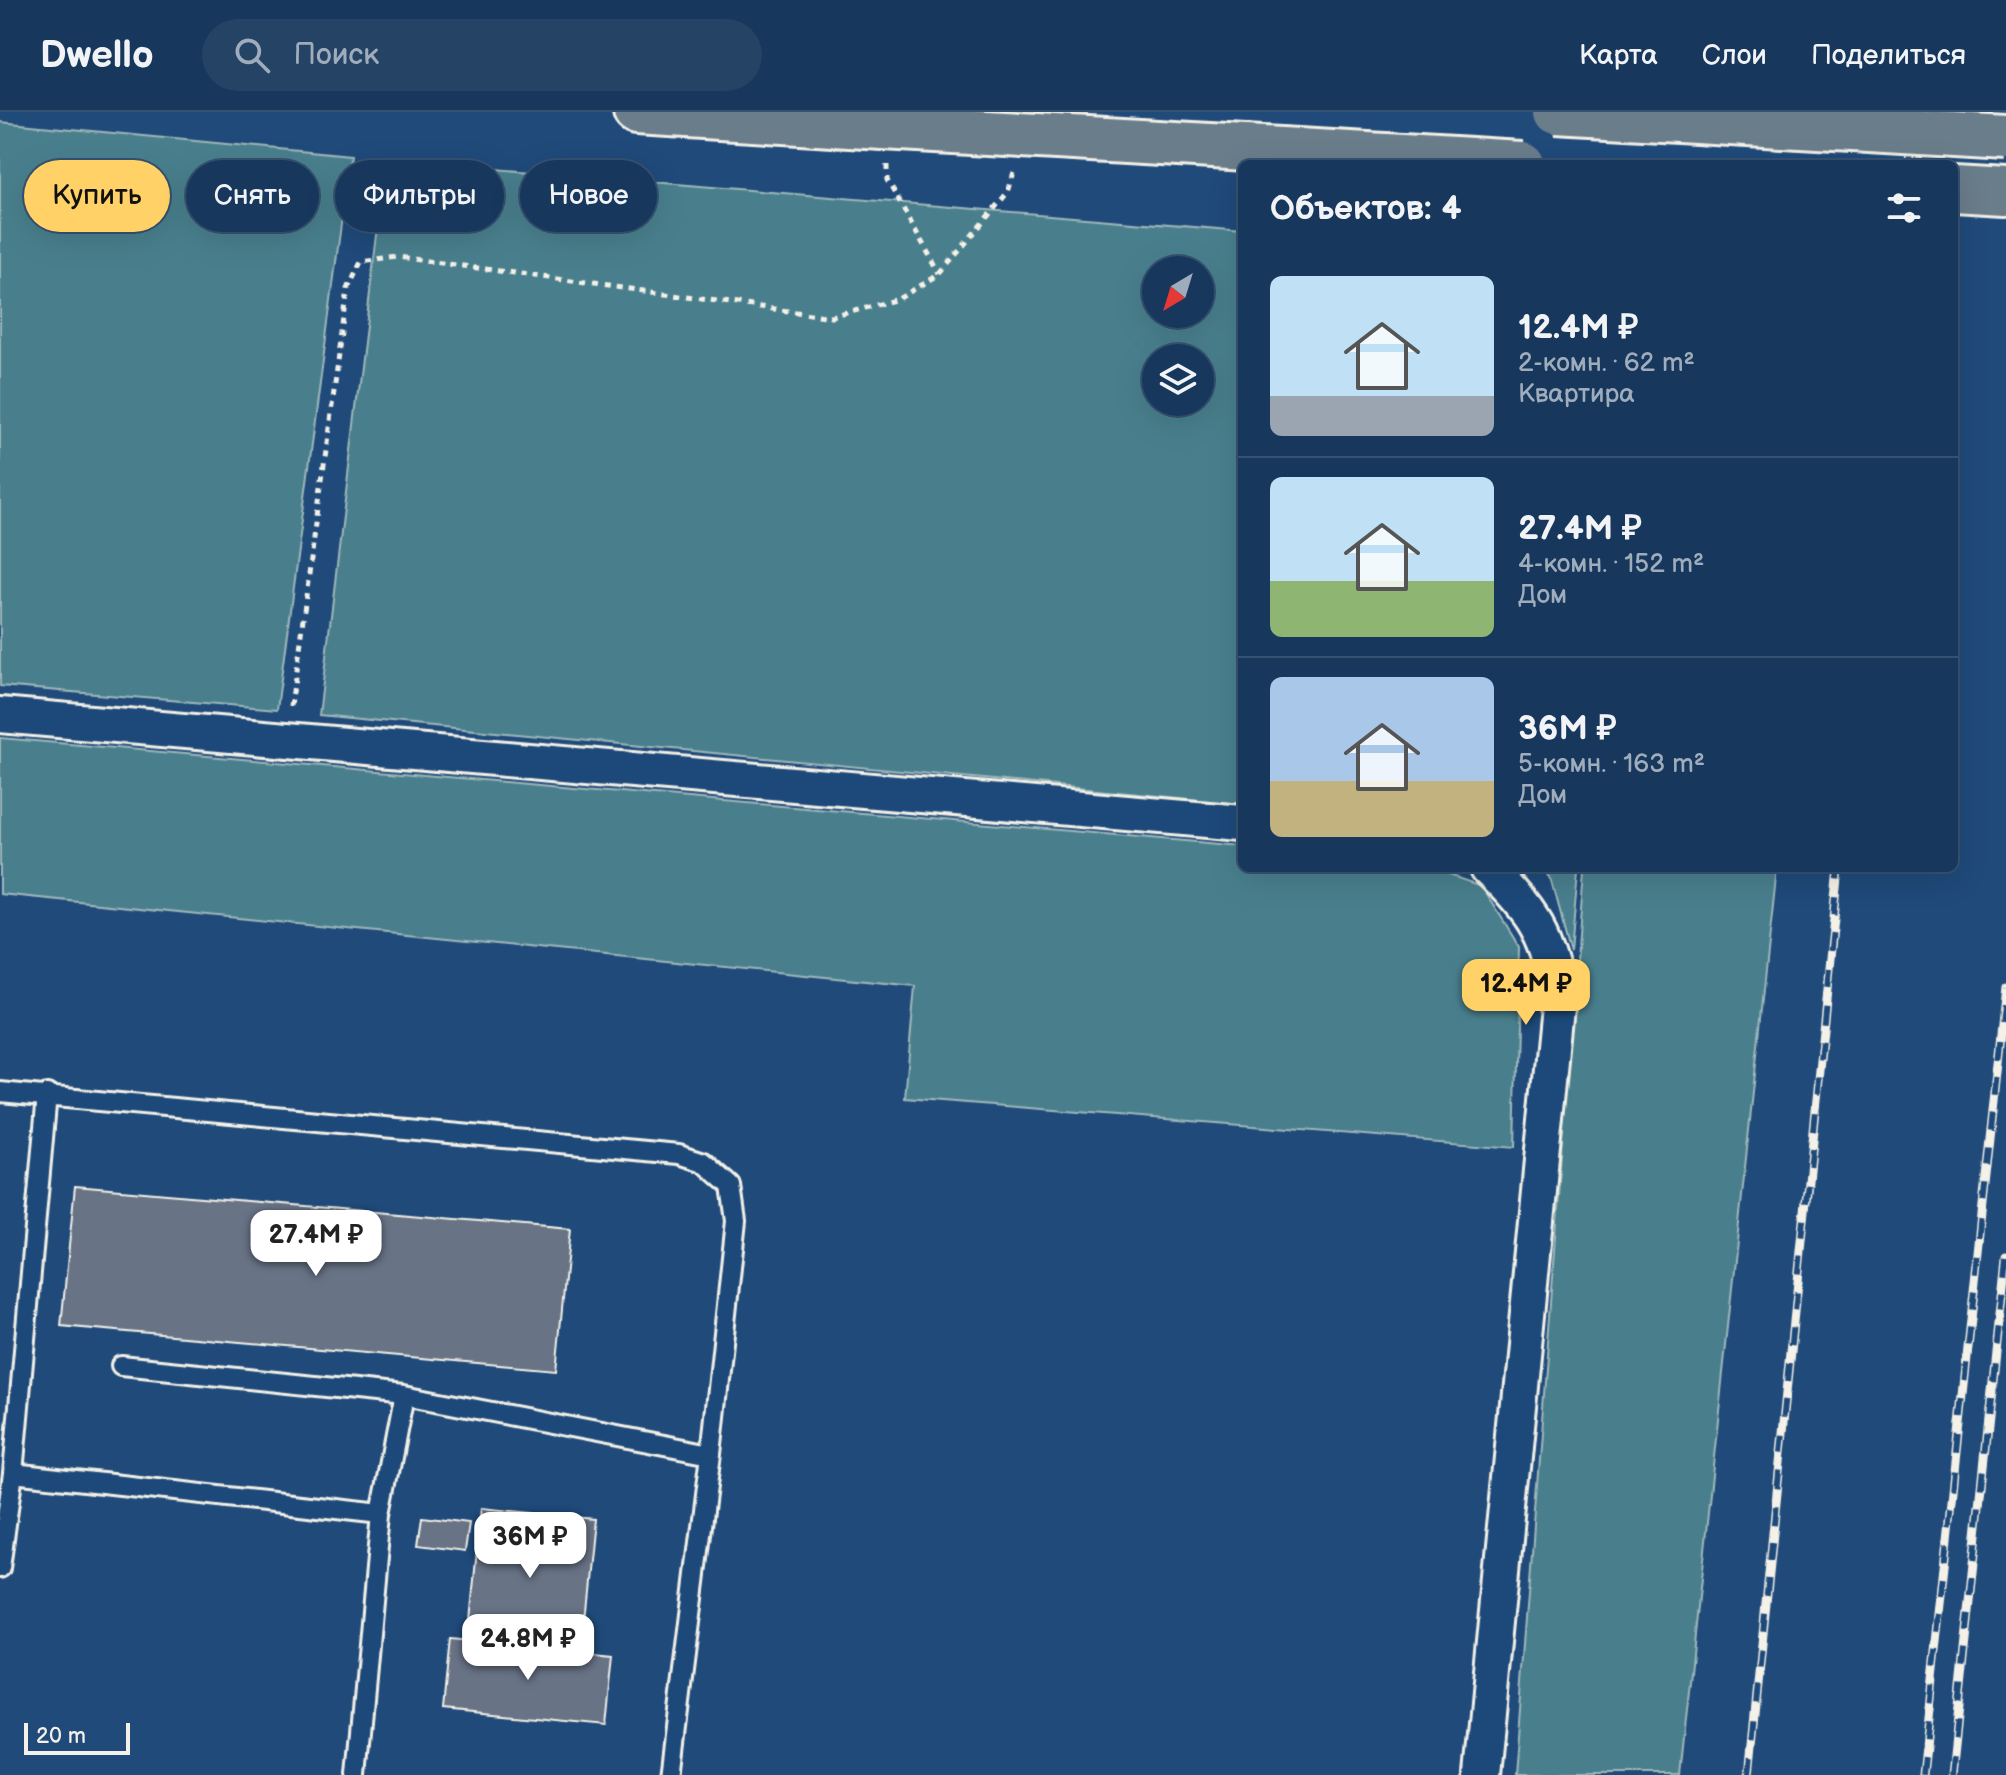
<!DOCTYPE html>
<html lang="ru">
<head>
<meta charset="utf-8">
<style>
	:root { --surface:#17385c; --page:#244365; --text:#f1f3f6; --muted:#9eacbb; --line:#365272; --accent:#ffd166 }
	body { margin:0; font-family:"Balsamiq Sans",sans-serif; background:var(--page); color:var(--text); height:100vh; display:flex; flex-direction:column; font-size:30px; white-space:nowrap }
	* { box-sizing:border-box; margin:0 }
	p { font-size:26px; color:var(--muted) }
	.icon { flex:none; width:44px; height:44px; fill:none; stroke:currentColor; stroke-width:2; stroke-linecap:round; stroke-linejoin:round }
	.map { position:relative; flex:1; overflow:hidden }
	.sheet { position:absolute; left:1238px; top:48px; width:720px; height:712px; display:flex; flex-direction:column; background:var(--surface); border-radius:12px; box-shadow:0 8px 32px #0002,0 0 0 2px var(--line) }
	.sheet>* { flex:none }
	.banner { position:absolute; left:24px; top:48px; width:760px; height:72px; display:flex; gap:16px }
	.needle { width:52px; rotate:218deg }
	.fabs { position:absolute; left:1142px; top:144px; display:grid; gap:16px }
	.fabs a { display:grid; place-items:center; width:72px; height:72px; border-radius:50%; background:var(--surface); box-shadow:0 8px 32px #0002,0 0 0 2px var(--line); font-size:40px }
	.scale { position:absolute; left:24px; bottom:20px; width:106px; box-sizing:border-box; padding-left:8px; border:4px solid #f4f1e8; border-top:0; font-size:22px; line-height:28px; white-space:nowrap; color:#f4f1e8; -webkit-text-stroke:6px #1f4a7a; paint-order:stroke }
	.price { position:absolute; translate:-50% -68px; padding:0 18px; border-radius:16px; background:#fff; color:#222; font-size:26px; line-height:52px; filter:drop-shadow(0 2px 4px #0008) }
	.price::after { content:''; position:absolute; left:50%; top:48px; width:24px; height:18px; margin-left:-12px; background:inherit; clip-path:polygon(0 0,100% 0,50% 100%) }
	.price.current { background:var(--accent); color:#111 }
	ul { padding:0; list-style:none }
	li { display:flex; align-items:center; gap:24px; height:200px; padding:0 32px }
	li+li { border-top:2px solid var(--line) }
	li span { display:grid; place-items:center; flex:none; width:224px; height:160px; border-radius:12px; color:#555 }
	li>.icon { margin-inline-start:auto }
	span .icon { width:96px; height:96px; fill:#fffc; stroke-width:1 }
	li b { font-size:34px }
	h2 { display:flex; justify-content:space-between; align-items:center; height:96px; padding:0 32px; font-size:34px }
	.pill { padding:0 28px; border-radius:36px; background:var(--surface); box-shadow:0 8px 32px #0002,0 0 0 2px var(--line); font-size:28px; line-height:72px }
	.pill.current { background:var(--accent); color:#111 }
	header { display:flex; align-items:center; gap:48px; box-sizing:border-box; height:112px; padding:0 40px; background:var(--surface); border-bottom:2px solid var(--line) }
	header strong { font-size:38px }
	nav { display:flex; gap:44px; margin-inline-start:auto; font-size:28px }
	.search { width:560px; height:72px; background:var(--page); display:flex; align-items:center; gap:20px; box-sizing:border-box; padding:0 28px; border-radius:44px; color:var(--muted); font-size:30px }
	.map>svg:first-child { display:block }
	.green { fill:#4a7f8d; stroke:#9fb8ba; stroke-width:2; fill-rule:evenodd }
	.building { fill:#677386; stroke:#f4f1e8; stroke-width:2 }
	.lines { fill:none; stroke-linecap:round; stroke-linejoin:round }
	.lane-casing { stroke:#f4f1e8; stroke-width:24 }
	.street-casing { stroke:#f4f1e8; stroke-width:40 }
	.primary-casing { stroke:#f4f1e8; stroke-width:50 }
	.path { stroke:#f4f1e8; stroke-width:5; stroke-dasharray:6 6; stroke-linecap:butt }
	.lane { stroke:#1f4a7a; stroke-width:18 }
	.street { stroke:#1f4a7a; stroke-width:34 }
	.primary { stroke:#6b7d8b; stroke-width:44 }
	.rail-casing { stroke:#f4f1e8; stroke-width:9 }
	.rail { stroke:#1f4a7a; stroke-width:6; stroke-dasharray:18; stroke-linecap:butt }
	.primary-bridge-casing { stroke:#f4f1e8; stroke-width:50; stroke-linecap:butt }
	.primary-bridge { stroke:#6b7d8b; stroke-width:44 }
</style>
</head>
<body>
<header>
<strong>Dwello</strong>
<div class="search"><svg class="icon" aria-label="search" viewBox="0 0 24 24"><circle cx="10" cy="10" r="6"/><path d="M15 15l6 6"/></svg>Поиск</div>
<nav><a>Карта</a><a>Слои</a><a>Поделиться</a></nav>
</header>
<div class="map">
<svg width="2006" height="1663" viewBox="0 0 2006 1663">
	<rect width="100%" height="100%" fill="#1f4a7a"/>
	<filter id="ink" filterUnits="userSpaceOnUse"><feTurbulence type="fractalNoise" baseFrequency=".0125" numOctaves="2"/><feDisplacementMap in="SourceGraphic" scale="16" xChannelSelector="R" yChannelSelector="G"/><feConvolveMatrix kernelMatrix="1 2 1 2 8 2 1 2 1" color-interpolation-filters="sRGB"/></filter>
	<g filter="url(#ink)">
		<!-- green -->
		<path class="green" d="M0 10 350 44 277 597 0 574Z
			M386 48 1242 119V692L319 603ZM1200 158V202H1156V158ZM1200 246V290H1156V246Z
			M0 626 1242 734V756H1428L1481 774 1519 835 1514 1035 905 986 915 874 0 782Z
			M1537 756H1578L1571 838 1551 765Z
			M1584 756H1777L1680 1663H1515Z"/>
		<!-- building -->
		<path class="building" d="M75 1074 570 1117 556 1258 61 1214Z
			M481 1396 593 1407 580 1540 468 1529Z
			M422 1405 469 1411 465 1439 418 1433Z
			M450 1527 613 1543 606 1613 443 1597Z"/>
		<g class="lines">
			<defs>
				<path id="lane" d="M0 980 679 1042 704 1050 731 1074 736 1109 711 1342 671 1663
					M121 1254 404 1283 711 1342
					M13 1361 381 1402
					M0 1456 13 1361 47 982
					M357 1663 381 1402 404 1283"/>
				<path id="street" d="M0 603 1242 711
					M1482 1663 1558 884C1548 822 1533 799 1488 756"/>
				<path id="primary" d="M636 0 883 15
					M1954 77 2006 80"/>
			</defs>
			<!-- lane casing -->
			<use href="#lane" class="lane-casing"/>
			<!-- street casing -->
			<use href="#street" class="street-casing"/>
			<!-- primary casing -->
			<use href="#primary" class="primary-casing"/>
			<!-- path -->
			<path class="path" d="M887 53V68L940 162
				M291 594 348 177 361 150 398 145 832 205 898 187 940 162 1008 80 1014 61"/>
			<!-- lane -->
			<use href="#lane" class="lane"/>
			<!-- street -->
			<use href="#street" class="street"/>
			<!-- primary -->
			<use href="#primary" class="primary"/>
			<defs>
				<path id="rail" d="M1909 52 1914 0
					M1749 1663 1839 756
					M1923 1663 2006 875
					M1952 1663 2006 1144"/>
			</defs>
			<!-- rail casing -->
			<use href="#rail" class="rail-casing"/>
			<!-- rail -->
			<use href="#rail" class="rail"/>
			<defs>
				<path id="primary-bridge" d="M1558 0 2006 26
					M883 15 1523 52"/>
			</defs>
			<!-- primary-bridge casing -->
			<use href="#primary-bridge" class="primary-bridge-casing"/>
			<!-- primary-bridge -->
			<use href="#primary-bridge" class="primary-bridge"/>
		</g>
	</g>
</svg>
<div class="fabs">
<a><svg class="needle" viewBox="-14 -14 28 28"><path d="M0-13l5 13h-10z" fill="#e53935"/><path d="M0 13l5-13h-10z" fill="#9eacbb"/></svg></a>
<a><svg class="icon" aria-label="layers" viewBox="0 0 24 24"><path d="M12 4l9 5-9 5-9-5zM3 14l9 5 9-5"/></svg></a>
</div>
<div class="scale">20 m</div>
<b class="price current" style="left:1526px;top:915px">12.4M ₽</b>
<b class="price" style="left:316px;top:1166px">27.4M ₽</b>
<b class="price" style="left:530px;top:1468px">36M ₽</b>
<b class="price" style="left:528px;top:1570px">24.8M ₽</b>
<div class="banner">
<a class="pill current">Купить</a>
<a class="pill">Снять</a>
<a class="pill">Фильтры</a>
<a class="pill">Новое</a>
</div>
<section class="sheet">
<h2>Объектов: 4<svg class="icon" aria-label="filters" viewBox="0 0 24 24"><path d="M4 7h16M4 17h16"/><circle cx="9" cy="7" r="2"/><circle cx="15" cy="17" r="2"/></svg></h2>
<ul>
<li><span style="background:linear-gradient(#bfe0f5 75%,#9aa5b1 0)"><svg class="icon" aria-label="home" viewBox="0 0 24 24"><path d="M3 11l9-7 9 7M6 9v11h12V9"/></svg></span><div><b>12.4M ₽</b><p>2-комн. · 62 m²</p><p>Квартира</p></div></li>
<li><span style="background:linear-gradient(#bfe0f5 65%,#8fb573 0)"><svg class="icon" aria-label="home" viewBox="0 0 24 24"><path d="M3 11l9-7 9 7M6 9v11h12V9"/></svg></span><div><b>27.4M ₽</b><p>4-комн. · 152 m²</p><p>Дом</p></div></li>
<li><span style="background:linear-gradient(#a9c7e8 65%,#c2b280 0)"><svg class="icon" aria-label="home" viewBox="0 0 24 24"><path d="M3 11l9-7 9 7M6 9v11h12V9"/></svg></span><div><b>36M ₽</b><p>5-комн. · 163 m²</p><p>Дом</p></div></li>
</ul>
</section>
</div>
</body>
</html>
